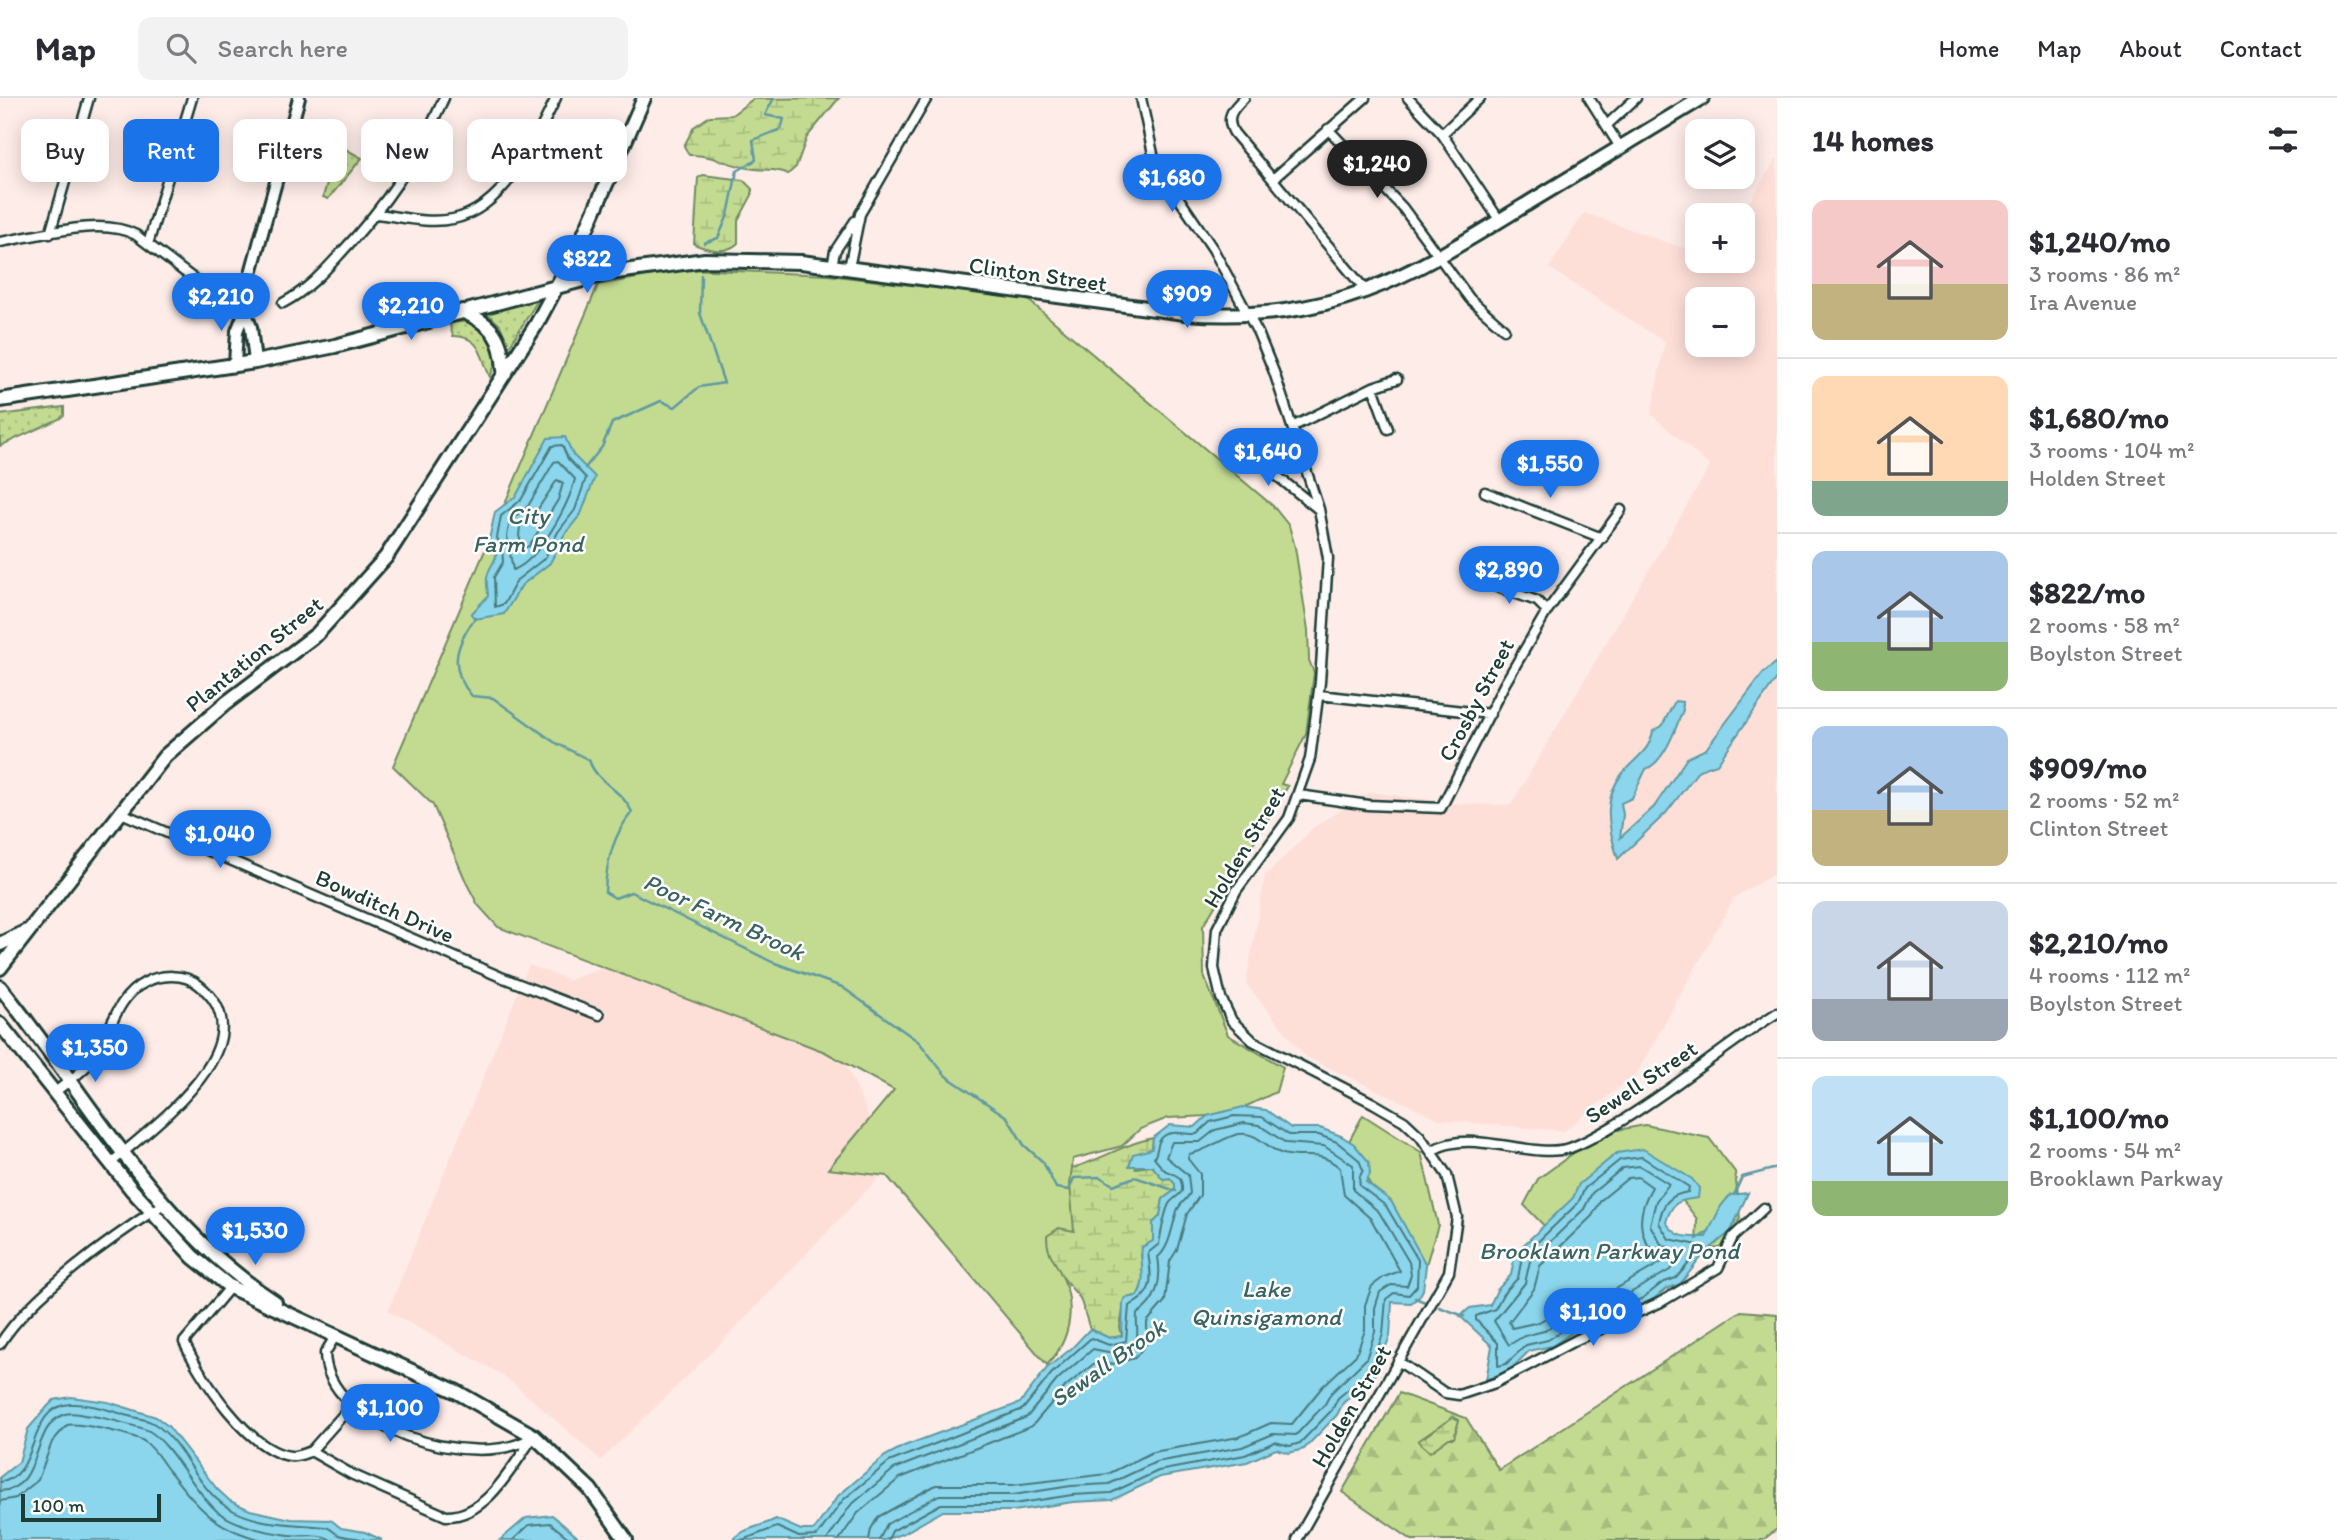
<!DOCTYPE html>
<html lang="en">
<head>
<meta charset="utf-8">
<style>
	:root { --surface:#fff; --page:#f2f2f3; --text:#2b2b33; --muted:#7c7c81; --line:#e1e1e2; --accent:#1a73e8 }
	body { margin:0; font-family:Itim,sans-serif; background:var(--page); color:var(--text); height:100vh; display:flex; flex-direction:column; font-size:26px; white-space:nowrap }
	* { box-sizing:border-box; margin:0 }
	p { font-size:23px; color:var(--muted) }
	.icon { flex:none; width:38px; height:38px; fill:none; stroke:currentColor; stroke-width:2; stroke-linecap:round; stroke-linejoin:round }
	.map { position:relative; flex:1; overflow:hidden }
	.panel { display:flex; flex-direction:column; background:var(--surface); width:560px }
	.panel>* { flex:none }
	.banner { position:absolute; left:21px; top:21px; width:665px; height:63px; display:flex; gap:14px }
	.controls { position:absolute; left:1685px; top:21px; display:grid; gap:14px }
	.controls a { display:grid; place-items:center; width:70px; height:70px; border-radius:14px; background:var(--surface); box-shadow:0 4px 18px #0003; font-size:35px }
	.scale { position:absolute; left:21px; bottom:18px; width:140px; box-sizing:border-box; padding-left:7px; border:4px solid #1f3d34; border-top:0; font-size:19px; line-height:24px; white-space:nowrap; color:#1f3d34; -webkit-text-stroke:5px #fff; paint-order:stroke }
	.price { position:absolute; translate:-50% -60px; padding:0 16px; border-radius:24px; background:var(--accent); color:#fff; font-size:23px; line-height:46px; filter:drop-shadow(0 2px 4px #0008) }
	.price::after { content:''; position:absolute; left:50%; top:42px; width:21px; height:16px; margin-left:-10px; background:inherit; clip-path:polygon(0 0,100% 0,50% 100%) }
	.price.active { background:#222; color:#fff }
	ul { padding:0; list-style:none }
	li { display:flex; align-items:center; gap:21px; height:175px; padding:0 35px }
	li+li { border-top:2px solid var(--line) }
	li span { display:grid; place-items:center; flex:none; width:196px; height:140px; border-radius:14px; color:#555 }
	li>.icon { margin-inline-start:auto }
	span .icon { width:84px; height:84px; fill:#fffc; stroke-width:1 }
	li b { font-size:30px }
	h2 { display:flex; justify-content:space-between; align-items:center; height:84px; padding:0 35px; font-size:30px }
	.tag { padding:0 24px; border-radius:14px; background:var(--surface); box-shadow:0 4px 18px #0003; font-size:24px; line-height:63px }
	.tag.active { background:var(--accent); color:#fff }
	header { display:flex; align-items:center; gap:42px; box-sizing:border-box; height:98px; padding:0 35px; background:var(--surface); border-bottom:2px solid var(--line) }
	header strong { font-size:33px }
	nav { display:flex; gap:38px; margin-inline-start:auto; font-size:24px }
	.search { width:490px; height:63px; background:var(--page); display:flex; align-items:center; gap:18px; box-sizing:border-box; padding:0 24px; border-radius:14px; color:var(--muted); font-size:26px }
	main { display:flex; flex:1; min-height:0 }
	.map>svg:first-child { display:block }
	.built { fill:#fddfd8; fill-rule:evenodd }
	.grass { fill:url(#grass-dots); stroke:#718c62; stroke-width:2 }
	.forest { fill:url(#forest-firs); stroke:#718c62; stroke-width:2 }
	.wetland { fill:url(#wetland-marsh); stroke:#718c62; stroke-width:2 }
	.park { fill:#c3db91; stroke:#718c62; stroke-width:2 }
	.water { fill:#8bd6ec; stroke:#6099a2; stroke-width:2 }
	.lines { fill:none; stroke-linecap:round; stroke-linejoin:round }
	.shore { stroke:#4a7a7e; stroke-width:2 }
	.stream { stroke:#6099a2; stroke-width:2.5 }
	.minor-casing { stroke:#1f3d34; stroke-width:13 }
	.tertiary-casing { stroke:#1f3d34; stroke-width:16 }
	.secondary-casing { stroke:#1f3d34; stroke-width:18 }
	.minor { stroke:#fff; stroke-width:8 }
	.tertiary { stroke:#fff; stroke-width:10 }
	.secondary { stroke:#fff; stroke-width:12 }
	.labels { text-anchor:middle; stroke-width:5; stroke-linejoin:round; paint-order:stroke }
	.street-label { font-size:23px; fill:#1f3d34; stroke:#fff }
	.water-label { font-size:24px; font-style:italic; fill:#3a6362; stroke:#fff }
</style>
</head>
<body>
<header>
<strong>Map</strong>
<div class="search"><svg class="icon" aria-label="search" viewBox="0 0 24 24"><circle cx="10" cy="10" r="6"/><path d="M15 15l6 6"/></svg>Search here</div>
<nav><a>Home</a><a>Map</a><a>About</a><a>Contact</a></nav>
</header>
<main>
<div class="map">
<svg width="1777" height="1442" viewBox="0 0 1777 1442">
	<defs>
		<pattern id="grass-dots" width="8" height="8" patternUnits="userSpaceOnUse" patternTransform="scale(1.75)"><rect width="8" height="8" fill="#c3db91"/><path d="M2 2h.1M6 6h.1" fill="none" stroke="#a7bd7e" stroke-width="1.8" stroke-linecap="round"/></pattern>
		<pattern id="forest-firs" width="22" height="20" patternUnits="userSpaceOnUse" patternTransform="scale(1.75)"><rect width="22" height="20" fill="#c3db91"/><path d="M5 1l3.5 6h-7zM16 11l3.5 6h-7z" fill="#a7bd7e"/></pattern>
		<pattern id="wetland-marsh" width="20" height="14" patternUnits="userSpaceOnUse" patternTransform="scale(1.75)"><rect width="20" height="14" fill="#c3db91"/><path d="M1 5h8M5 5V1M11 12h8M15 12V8" fill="none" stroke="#a7bd7e"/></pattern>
	</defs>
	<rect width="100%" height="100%" fill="#feece8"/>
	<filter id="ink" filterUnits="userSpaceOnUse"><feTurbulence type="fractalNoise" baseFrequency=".0143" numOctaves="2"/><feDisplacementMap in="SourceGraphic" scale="14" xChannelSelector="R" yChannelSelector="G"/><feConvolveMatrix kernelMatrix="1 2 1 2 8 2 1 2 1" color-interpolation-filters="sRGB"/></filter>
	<g filter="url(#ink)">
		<!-- built -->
		<path class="built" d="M1777 60V774L1735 799 1636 976 1564 1033 1441 1022 1306 959 1246 886 1265 778 1314 729 1371 694 1460 706 1511 707 1710 368 1651 316 1665 244 1549 170 1584 115 1697 155 1698 163H1743L1741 117ZM1698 201H1743V247H1698Z
			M629 860 844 962 890 1068 722 1244 601 1362 506 1279 388 1213 529 867 569 882Z"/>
		<!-- grass -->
		<path class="grass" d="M338 47 362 60 328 101 323 99Z
			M538 202 509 249 500 227 487 215Z
			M472 223 490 234 498 260 490 279C481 260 482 238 453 238L449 225Z
			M64 309V317L59 321 0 348V317Z"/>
		<!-- forest -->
		<path class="forest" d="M1741 1213 1777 1216V1431L1763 1442H1412L1342 1394 1399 1295 1466 1320 1499 1372Z"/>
		<!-- wetland -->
		<path class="wetland" d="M839 0 807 39 796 69 788 76C775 70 769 73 755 71 732 69 713 56 689 57L684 48 694 29 710 18 732 17 753 1Z
			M703 77 743 82 752 91V97L738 123V145C726 157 708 152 694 146L698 80Z
			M1153 1040 1152 1051 1136 1070 1152 1068 1163 1081 1170 1080 1175 1086V1092L1163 1101 1160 1119 1153 1125V1143L1141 1157C1145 1171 1145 1185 1137 1198L1125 1200 1120 1229 1122 1238 1109 1240 1090 1231 1080 1200 1038 1150 1068 1071C1098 1064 1122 1046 1153 1040Z
			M1453 1319 1459 1322 1454 1340H1449L1430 1354 1418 1343Z"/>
		<!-- park -->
		<path class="park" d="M688 171 828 177 1027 201 1273 408 1289 428 1295 449 1308 532 1309 562 1314 575 1306 636 1281 686 1288 688 1203 828 1204 878 1228 937 1283 969 1276 994 1228 1017 1168 1020 1140 1031 1122 1048 1073 1061 1070 1086 1074 1133 1059 1130 1047 1138C1047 1155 1052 1158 1059 1172 1077 1204 1072 1241 1047 1267L887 1078 828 1071 894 992 825 954 498 829 478 807 467 786 433 707 393 668 598 187Z
			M1363 1017 1421 1054 1438 1127 1425 1170 1346 1049Z
			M1645 1027 1709 1040 1735 1074 1740 1120 1727 1149 1696 1153 1697 1121 1680 1099 1551 1135 1524 1107 1538 1081 1601 1035Z"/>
		<!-- water -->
		<path class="water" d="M565 339 573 357 595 379 581 416 564 437 550 465 522 487 504 516 475 521 471 516 488 498C488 493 486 485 487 480 489 463 505 461 489 442L495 414 516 398 548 340Z
			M1777 564V580L1717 666 1699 672 1666 715 1618 761C1607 727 1601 696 1629 668 1641 656 1650 650 1653 633L1662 628 1675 603 1682 604 1683 612C1676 629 1665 664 1646 671L1632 700 1621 705 1623 717 1620 740 1654 709 1687 660 1706 651 1763 575Z
			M1243 1009 1266 1012 1291 1030H1320L1341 1038 1354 1046 1369 1064 1370 1076 1366 1084 1391 1103 1426 1167 1423 1192 1419 1199 1411 1205 1392 1204 1390 1238 1374 1279 1343 1305 1337 1317 1304 1351 1289 1355 1276 1351 1247 1364 1160 1379 1112 1402 1073 1404 1014 1413H943L904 1435 885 1442H732C743 1430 761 1429 776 1421L801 1432H814L838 1398 885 1358 904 1348 1020 1305 1047 1270 1072 1250 1090 1231 1109 1240 1122 1238 1123 1204 1125 1200 1137 1198C1148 1181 1139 1166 1142 1149L1153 1143V1125L1160 1118 1163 1101 1175 1092V1086L1170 1080 1163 1081 1152 1068H1129L1133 1056 1152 1051 1153 1040 1170 1027 1195 1029 1207 1018Z
			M1643 1051 1692 1081 1699 1090 1698 1100C1678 1102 1672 1104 1666 1124 1676 1141 1688 1139 1706 1139L1721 1108 1730 1097 1748 1095 1731 1133 1704 1156 1680 1186 1666 1191 1646 1207 1633 1210 1617 1222 1579 1230 1552 1248 1529 1253 1510 1272 1486 1282 1492 1248 1460 1218 1470 1210 1490 1207 1497 1192 1511 1177 1515 1155 1573 1100 1579 1086 1617 1055Z
			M71 1299 108 1304 156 1319 168 1328 217 1391 230 1403 250 1412 291 1421 331 1422 341 1430 365 1434 382 1442H0V1379L19 1364 28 1331 48 1308 54 1302Z
			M552 1417 581 1442H500L526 1420Z"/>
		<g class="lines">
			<!-- shore -->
			<path class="shore" d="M562 347 568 361 586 380 575 412 558 434 545 460 517 482 504 506 495 509 494 479 503 464 502 449 497 440 501 418 521 402 552 348Z
				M558 363 575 381C569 406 539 463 513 472L507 438 510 423 528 408 554 364Z
				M557 382 563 385 558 402 529 448 523 450 519 438 520 428 536 414Z
				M1642 1059 1689 1089 1688 1094C1669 1097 1662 1106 1659 1125L1669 1141 1698 1147 1697 1156 1676 1180 1662 1185 1643 1200 1614 1215 1576 1224 1548 1242 1526 1247 1506 1266 1498 1268V1245L1476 1222V1218L1495 1211 1503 1196 1518 1180 1522 1159 1578 1105 1585 1090 1620 1062Z
				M1640 1068 1669 1086 1656 1103 1650 1127 1661 1146 1680 1155V1159L1670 1172 1611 1206 1573 1215 1544 1233 1524 1238 1509 1247 1494 1223 1525 1185 1530 1163 1584 1111 1592 1095 1623 1070Z
				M1638 1079 1652 1089C1637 1114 1635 1142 1662 1160V1164L1607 1196 1569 1206 1539 1224 1512 1230 1509 1224 1534 1191 1540 1168 1592 1118 1601 1102 1628 1080Z
				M0 1384C41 1380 25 1309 70 1306 86 1305 107 1311 122 1316 132 1320 144 1320 153 1325 183 1342 196 1390 227 1409 257 1428 292 1425 325 1429 331 1430 334 1435 339 1437 347 1440 357 1439 365 1442
				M0 1393C45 1390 29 1328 65 1316 74 1313 83 1318 92 1318 101 1319 141 1329 149 1333 172 1346 194 1394 218 1414 237 1428 266 1434 289 1437 302 1439 320 1434 331 1442
				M0 1403 16 1400 38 1382 52 1344 67 1327C78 1324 136 1337 145 1344 154 1350 160 1361 166 1369 196 1407 213 1431 263 1442
				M513 1442 529 1427 550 1425 571 1442
				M742 1442 777 1429 799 1439 817 1438 843 1402 889 1364 1023 1311 1052 1275 1091 1240 1109 1247 1126 1243 1129 1208C1155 1196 1152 1180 1148 1155L1159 1146C1161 1135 1164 1116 1169 1106 1172 1101 1179 1098 1182 1093 1183 1079 1177 1077 1166 1073 1162 1071 1157 1063 1154 1060 1157 1055 1157 1049 1159 1044 1166 1029 1185 1037 1197 1036L1210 1024 1234 1018 1262 1019 1289 1037H1319L1337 1044 1359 1062 1363 1072 1359 1080 1360 1088 1386 1108 1418 1162 1417 1188 1409 1197 1394 1195 1386 1201 1383 1236 1369 1274 1338 1300 1332 1312 1300 1345 1290 1348 1275 1344 1245 1357 1158 1373 1111 1395 1072 1397 1014 1406H941L892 1433 888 1442
				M827 1442 850 1408 894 1371 1027 1319 1058 1281 1093 1251C1107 1254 1134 1262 1137 1239 1138 1232 1136 1224 1137 1216 1157 1204 1162 1182 1158 1159 1170 1149 1172 1128 1177 1113 1179 1106 1187 1102 1190 1095L1188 1077 1166 1059 1172 1044H1200L1215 1032 1244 1025 1259 1027 1286 1045 1324 1048 1353 1067V1092L1379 1114 1409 1164 1411 1177 1407 1188 1391 1187 1380 1194 1375 1210V1234L1366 1261 1331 1295 1325 1306 1296 1337 1273 1336 1242 1349 1156 1364 1109 1386 1071 1388 1013 1397H939L887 1426 879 1442
				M839 1442 858 1415 900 1380 1032 1328 1066 1288 1096 1264 1112 1266 1135 1260 1147 1245V1224L1165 1203 1170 1163 1177 1152 1187 1116 1200 1097V1076L1188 1061 1189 1056C1209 1053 1220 1040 1239 1036 1257 1033 1267 1051 1283 1056 1307 1062 1319 1051 1340 1070L1344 1097 1371 1121 1400 1173 1384 1179 1372 1188 1365 1207V1232L1356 1257 1323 1288 1292 1326 1271 1325 1239 1339 1153 1354 1108 1376 1012 1387H936L878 1419 871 1431 869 1442"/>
			<!-- stream -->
			<path class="stream" d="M704 145 718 140 728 117 737 73 756 62 753 42 781 31 784 21 765 17 774 0
				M585 370 602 349 612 325 661 303 675 309 699 289 724 285 700 215 701 177
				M475 520C455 548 448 570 472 598L493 600 554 644 589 662C597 686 622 691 632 714 613 737 606 765 605 794L615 800 631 794 772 864 842 889 919 944 946 978 1007 1019 1024 1047 1043 1064 1056 1090 1069 1092 1074 1080 1100 1079 1113 1087 1135 1079 1176 1093
				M1734 1097 1742 1079 1777 1070
				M1697 1141 1709 1133
				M1415 1200 1425 1204
				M1439 1209 1464 1218"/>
			<defs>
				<path id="minor" d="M1141 0 1155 65 1213 151 1258 235 1274 274 1319 411 1328 460 1320 584 1310 661 1289 720 1236 793 1217 831 1214 870 1221 900 1232 923 1253 943 1373 1005 1404 1023 1420 1038 1447 1077 1457 1119 1449 1174 1297 1442
					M1244 0C1232 11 1225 20 1234 35L1367 194
					M1408 0 1442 36 1500 123
					M1589 0 1620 49
					M1607 27 1636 0
					M1328 31 1403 110 1470 201 1504 231
					M1442 36 1480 0
					M1273 81 1365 0
					M377 116C402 119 428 126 453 121 505 110 535 43 556 0
					M50 136 89 0
					M0 144C39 138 101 118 136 137L215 197 245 213
					M148 146 192 0
					M832 168 835 153 855 123
					M849 170 860 116 927 0
					M283 205C306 193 323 175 340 156 387 106 416 63 444 0
					M1373 289 1388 331
					M1294 328 1373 289 1397 281
					M1236 345 1318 411
					M1485 394 1602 440
					M1483 484 1537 503 1547 513
					M1319 597 1490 616
					M1299 697 1368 707 1441 710 1504 587 1547 513 1621 412
					M119 714 501 879 599 917
					M55 994C68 984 85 972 95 959 111 934 116 899 144 885 160 876 184 875 199 887 272 945 150 1030 111 1065
					M1433 1052C1471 1029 1530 1062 1570 1050 1587 1044 1603 1034 1618 1025 1674 992 1722 949 1777 915
					M232 1187 184 1244C200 1279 249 1353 290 1358 297 1359 304 1356 311 1353L351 1376 446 1418C487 1419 513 1367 534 1338
					M336 1237 325 1255C326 1330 475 1374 531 1340
					M0 1246C31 1196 114 1138 164 1106
					M1398 1263 1445 1295 1459 1297 1495 1285 1576 1242 1661 1204 1718 1170 1733 1139 1764 1110
					M311 1353 351 1308"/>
				<path id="tertiary" d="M245 213 251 229 255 264
					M235 266 237 233 245 213V197L299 0"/>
				<path id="secondary" d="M582 141 591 164 609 175
					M462 213C492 226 502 239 504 272
					M0 302 255 264 335 248 609 175 705 162 801 164 1185 215C1335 226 1408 179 1530 104 1587 69 1645 35 1702 0
					M0 846 27 833
					M0 870 165 658 226 605 317 536 386 459 536 227 582 141 644 0
					M0 889C88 997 155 1127 275 1204
					M0 926 132 1092 193 1159 230 1189 457 1294 534 1338 590 1391 626 1442"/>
			</defs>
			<!-- minor casing -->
			<use href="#minor" class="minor-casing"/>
			<!-- tertiary casing -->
			<use href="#tertiary" class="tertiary-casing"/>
			<!-- secondary casing -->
			<use href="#secondary" class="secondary-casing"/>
			<!-- minor -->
			<use href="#minor" class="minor"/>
			<!-- tertiary -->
			<use href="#tertiary" class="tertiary"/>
			<!-- secondary -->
			<use href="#secondary" class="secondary"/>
		</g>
	</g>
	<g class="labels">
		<!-- street labels -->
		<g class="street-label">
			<text transform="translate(1038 176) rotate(8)" y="8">Clinton Street</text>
			<text transform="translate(254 556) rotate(-39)" y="8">Plantation Street</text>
			<text transform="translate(1476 602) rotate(-62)" y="8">Crosby Street</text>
			<text transform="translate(1244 749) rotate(-59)" y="8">Holden Street</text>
			<text transform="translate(385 808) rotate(24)" y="8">Bowditch Drive</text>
			<text transform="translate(1641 984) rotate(-34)" y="8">Sewell Street</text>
			<text transform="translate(1351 1308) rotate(-60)" y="8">Holden Street</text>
		</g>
		<!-- water labels -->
		<g class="water-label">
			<text x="528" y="426">City<tspan x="528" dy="28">Farm Pond</tspan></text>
			<text transform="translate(724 819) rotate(25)" y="8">Poor Farm Brook</text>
			<text x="1609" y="1161">Brooklawn Parkway Pond</text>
			<text x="1266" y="1199">Lake<tspan x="1266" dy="28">Quinsigamond</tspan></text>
			<text transform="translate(1108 1265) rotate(-35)" y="8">Sewall Brook</text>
		</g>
	</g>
</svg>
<div class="controls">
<a><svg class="icon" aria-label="layers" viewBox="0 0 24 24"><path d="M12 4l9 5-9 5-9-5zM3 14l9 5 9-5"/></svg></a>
<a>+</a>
<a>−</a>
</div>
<div class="scale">100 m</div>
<b class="price active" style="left:1377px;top:102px">$1,240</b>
<b class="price" style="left:1172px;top:116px">$1,680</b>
<b class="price" style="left:587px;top:197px">$822</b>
<b class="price" style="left:1187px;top:232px">$909</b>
<b class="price" style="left:221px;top:235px">$2,210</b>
<b class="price" style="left:411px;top:244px">$2,210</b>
<b class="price" style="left:1268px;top:390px">$1,640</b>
<b class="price" style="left:1550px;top:402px">$1,550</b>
<b class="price" style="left:1509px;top:508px">$2,890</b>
<b class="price" style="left:220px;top:772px">$1,040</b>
<b class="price" style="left:95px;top:986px">$1,350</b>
<b class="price" style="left:255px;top:1169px">$1,530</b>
<b class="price" style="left:1593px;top:1250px">$1,100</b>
<b class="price" style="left:390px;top:1346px">$1,100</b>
<div class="banner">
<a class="tag">Buy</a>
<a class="tag active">Rent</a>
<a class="tag">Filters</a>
<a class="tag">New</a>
<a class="tag">Apartment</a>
</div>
</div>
<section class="panel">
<h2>14 homes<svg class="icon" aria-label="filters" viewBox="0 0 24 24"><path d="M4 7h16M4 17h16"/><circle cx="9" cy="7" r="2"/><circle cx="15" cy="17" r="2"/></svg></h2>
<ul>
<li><span style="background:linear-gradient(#f6c9c9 60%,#c2b280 0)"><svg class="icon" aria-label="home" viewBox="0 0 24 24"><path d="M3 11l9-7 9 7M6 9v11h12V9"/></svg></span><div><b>$1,240/mo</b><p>3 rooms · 86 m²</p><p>Ira Avenue</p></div></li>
<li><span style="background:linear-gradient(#ffd9b3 75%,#7fa58c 0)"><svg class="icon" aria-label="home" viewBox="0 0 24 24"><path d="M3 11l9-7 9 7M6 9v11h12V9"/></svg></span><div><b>$1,680/mo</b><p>3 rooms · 104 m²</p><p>Holden Street</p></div></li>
<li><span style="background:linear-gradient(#a9c7e8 65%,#8fb573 0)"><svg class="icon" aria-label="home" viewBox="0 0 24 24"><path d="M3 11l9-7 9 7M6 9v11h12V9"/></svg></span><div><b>$822/mo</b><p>2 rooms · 58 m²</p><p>Boylston Street</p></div></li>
<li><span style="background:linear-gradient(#a9c7e8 60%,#c2b280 0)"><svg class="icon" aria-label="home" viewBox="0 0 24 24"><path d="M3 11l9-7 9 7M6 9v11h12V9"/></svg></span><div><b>$909/mo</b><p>2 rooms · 52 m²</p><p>Clinton Street</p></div></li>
<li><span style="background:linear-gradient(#c9d6e8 70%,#9aa5b1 0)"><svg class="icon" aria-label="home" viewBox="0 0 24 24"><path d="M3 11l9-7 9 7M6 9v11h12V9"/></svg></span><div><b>$2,210/mo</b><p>4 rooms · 112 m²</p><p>Boylston Street</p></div></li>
<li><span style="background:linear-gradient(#bfe0f5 75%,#8fb573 0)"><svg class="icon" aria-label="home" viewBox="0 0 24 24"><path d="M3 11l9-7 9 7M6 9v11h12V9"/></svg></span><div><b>$1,100/mo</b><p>2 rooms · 54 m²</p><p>Brooklawn Parkway</p></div></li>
</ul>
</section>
</main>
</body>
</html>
